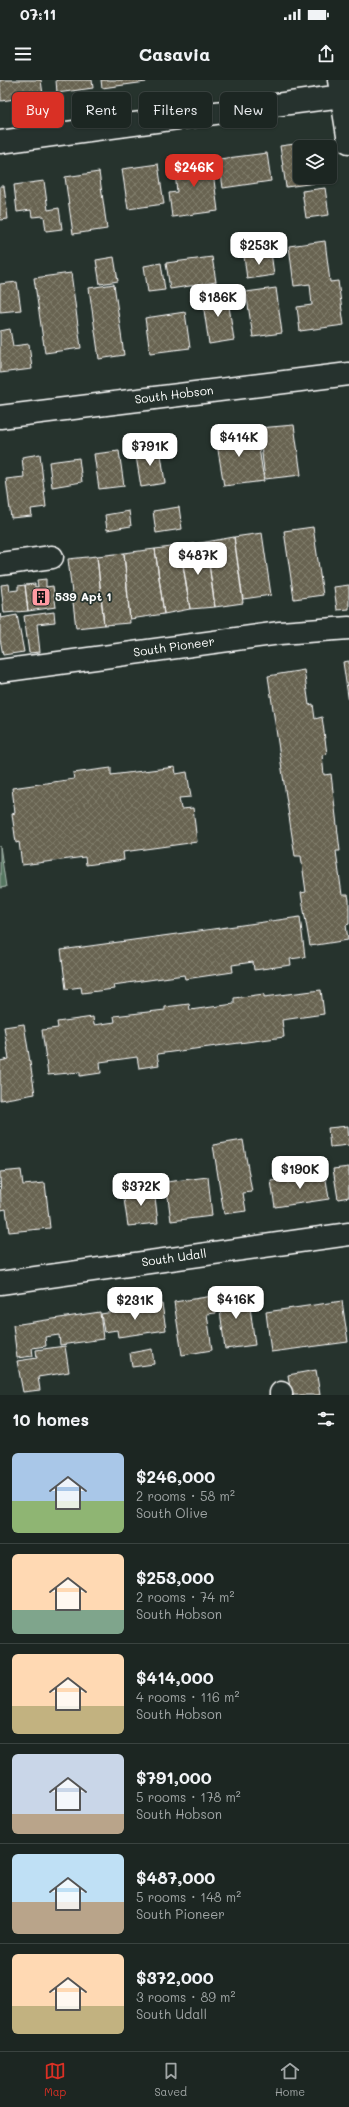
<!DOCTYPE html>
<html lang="en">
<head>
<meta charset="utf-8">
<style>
	:root { --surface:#1c2622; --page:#252e2a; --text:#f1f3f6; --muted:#a0a5a5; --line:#3a4340; --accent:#d93025 }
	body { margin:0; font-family:Mali,sans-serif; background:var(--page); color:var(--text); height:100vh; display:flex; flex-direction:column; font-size:15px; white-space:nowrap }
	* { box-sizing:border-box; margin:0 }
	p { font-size:13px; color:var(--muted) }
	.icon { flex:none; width:22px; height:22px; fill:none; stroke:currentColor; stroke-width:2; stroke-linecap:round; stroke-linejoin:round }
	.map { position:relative; height:1315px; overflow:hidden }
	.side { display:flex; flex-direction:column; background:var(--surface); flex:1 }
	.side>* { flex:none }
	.guide { position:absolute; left:12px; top:12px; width:325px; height:36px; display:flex; gap:8px }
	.controls { position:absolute; left:293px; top:60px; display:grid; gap:8px }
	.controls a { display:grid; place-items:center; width:44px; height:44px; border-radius:6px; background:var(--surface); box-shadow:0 1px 3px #0004,0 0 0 1px var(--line); font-size:20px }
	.price { position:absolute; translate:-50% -34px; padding:0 9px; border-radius:8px; background:#fff; color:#222; font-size:13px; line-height:26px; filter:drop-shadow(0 1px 2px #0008) }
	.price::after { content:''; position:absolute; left:50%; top:24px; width:12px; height:9px; margin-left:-6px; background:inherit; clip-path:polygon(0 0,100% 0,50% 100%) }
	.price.selected { background:var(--accent); color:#fff }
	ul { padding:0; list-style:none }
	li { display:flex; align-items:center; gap:12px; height:100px; padding:0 12px }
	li+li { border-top:1px solid var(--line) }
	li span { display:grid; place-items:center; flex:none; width:112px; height:80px; border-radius:6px; color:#555 }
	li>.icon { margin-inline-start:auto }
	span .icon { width:48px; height:48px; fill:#fffc; stroke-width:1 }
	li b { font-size:17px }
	h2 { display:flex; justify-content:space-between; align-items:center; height:48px; padding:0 12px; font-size:17px }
	.tag { padding:0 14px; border-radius:6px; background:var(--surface); box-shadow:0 1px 3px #0004,0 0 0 1px var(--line); font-size:14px; line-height:36px }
	.tag.selected { background:var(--accent); color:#fff }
	.status { display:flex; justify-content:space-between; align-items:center; height:28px; padding:0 20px; background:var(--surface); direction:ltr }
	.status svg { height:11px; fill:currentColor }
	header { display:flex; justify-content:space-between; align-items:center; height:52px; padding:0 12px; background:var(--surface); font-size:18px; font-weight:700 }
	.tab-bar { display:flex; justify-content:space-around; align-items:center; height:56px; border-top:1px solid var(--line); background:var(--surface); font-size:11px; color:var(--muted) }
	.tab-bar a { display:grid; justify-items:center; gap:2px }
	.tab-bar .selected { color:var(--accent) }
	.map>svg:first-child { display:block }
	.park { fill:#547660; stroke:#aabab0 }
	.building { fill:url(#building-cross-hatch); stroke:#fff }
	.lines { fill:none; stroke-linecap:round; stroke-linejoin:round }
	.minor-casing { stroke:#fff; stroke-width:25 }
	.minor { stroke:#26332d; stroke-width:22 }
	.labels { text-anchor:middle; stroke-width:3.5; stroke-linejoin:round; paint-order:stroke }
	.street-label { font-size:12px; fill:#fff; stroke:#26332d }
	.poi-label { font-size:12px; font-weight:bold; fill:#fff; stroke:#26332d; text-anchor:start }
</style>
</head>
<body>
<div class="status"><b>07:11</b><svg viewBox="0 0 49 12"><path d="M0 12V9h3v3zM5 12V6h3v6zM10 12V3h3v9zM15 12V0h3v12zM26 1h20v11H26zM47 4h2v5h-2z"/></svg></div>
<header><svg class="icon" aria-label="menu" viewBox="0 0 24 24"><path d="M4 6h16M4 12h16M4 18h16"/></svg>Casavia<svg class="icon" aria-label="share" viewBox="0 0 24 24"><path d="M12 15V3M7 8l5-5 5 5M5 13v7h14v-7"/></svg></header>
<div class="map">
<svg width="349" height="1315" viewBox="0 0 349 1315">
	<defs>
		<pattern id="building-cross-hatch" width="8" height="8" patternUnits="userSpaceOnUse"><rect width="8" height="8" fill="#686451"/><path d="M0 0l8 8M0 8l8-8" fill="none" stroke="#7f7b6b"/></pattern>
	</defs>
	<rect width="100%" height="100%" fill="#26332d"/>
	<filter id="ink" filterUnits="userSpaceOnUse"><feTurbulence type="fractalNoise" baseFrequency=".025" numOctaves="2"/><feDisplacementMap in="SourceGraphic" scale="8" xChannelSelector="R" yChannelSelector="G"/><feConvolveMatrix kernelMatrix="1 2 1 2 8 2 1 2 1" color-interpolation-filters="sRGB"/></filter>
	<g filter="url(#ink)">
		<!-- park -->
		<path class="park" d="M0 766 6 807 0 808Z"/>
		<!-- building -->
		<path class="building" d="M0 0H41L43 15 1 21Z
			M56 0H92L93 8 57 13Z
			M101 0H146V2L102 8Z
			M317 61 318 67H300V97H322L323 102 286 107 280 66Z
			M267 73 271 101 223 108 219 79Z
			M211 77 218 131 172 137 169 113 177 112 174 82Z
			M158 84 164 124 128 129 122 89Z
			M99 92 107 149 73 154 65 97Z
			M44 101 48 130 59 128 62 149 46 151 44 136 32 137 31 130 17 132 14 105Z
			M0 106H4L8 139 0 140Z
			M325 108 329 135 306 138 302 111Z
			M325 161 330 202 338 201 344 245 300 251 297 227 312 225 310 204 294 206 289 166Z
			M271 172 274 195 247 199 244 176Z
			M114 177 118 201 100 204 96 180Z
			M212 177 216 202 170 209 166 183Z
			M161 183 165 210 148 212 144 186Z
			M71 193 81 268 45 273 34 198Z
			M17 202 21 230 0 232V204Z
			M114 204 124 275 99 279 89 208Z
			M276 208 282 253 253 257 246 212Z
			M227 213 234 260 209 264 202 216Z
			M185 232 190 268 150 273 145 238Z
			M10 249 13 266 29 264 32 289 0 293V251Z
			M294 345 301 395 265 399 259 348Z
			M248 347 250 368H259L264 401 224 406 215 352Z
			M160 367 165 403 141 407 135 370Z
			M119 371 124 406 99 409 94 374Z
			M40 374 46 427 31 429 32 436 11 438 6 399 24 397 22 377Z
			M79 378 82 402 52 407 49 382Z
			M179 427 182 449 156 453 153 431Z
			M129 431 131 446 107 450 105 435Z
			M313 447 323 515 294 519 284 451Z
			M262 453 271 515 243 519 234 457Z
			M234 457 243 523 215 527 206 462Z
			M206 462 215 527 190 529 180 466Z
			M180 466 190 529 164 534 155 469Z
			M155 469 164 534 130 539 124 473Z
			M124 473 130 543 104 545 97 476Z
			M97 476 104 545 76 548 68 479Z
			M46 499V507L53 506 56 527 28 531 25 505 35 504V507H38L37 500Z
			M9 504 10 511 18 510V506L25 505 28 531 4 533 1 505Z
			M349 505V529L337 530 334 507Z
			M54 532 55 542 37 544 40 572 29 573 24 536Z
			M0 534 1 538 17 535 24 572 3 575 0 559Z
			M349 581V623L343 582Z
			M304 590 309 625 313 624 315 639 322 637 327 674 322 675 324 695 331 694 340 771H336L342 815H348L349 820V844L346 845 348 860 310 866 301 813 306 812 301 776H295L268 596Z
			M175 687 176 694 187 692 191 717 179 718 181 729 193 728 197 762 123 772 124 780 86 785 85 777 22 785 19 762 16 763 12 734 15 733 12 708 74 699 73 693 111 688V695Z
			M300 837 305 877 290 879 291 885 254 890 253 882 232 885 233 892 185 899 184 895 113 905 114 909 82 913 81 907 66 909 61 870Z
			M321 910 324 934 282 940 284 957 157 974 159 985 139 988 137 977 100 982 101 993 80 996V992L48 995 42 950 58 948 57 942 93 937 94 945 115 942 114 936 165 930V927L189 924 190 930 234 924V918L264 914V917Z
			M24 944 35 1014 0 1020V981L9 979 4 947Z
			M348 1046 349 1065 330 1067 328 1048Z
			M243 1060 252 1112 243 1113 246 1131 224 1134 213 1065Z
			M349 1087V1117L338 1119 333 1089Z
			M21 1090 23 1105 45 1103 50 1148 9 1152 6 1129 1 1130 0 1092Z
			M325 1093 329 1119 275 1127 271 1101Z
			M208 1097 212 1136 171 1141 166 1102Z
			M154 1108 158 1143 128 1146 123 1112Z
			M248 1212 255 1265 225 1269 218 1215Z
			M213 1216 216 1233 207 1234 212 1270 182 1275 174 1222Z
			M342 1221 348 1262 271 1272 266 1232Z
			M162 1224 166 1250 118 1257 117 1250 104 1252 101 1234Z
			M100 1232 103 1259 60 1265 59 1255 45 1257 46 1266 32 1268 33 1276 17 1278 13 1245Z
			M65 1266 69 1292 38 1297 40 1310 23 1312 17 1281 37 1278 36 1270Z
			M152 1269 154 1284 132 1287 130 1273Z
			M316 1290 320 1315H291L288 1295Z"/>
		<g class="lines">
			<defs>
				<path id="minor" d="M339 0 349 62
					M0 62 342 16
					M0 337 349 294
					M0 484 52 477
					M0 591 280 553 349 548
					M0 1203 349 1154
					M281 1313V1315"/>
			</defs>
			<!-- minor casing -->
			<use href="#minor" class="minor-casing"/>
			<!-- minor -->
			<use href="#minor" class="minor"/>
		</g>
	</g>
	<!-- icons -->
	<defs>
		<symbol id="building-square" viewBox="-11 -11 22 22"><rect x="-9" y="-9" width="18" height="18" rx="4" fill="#ff9aa2" stroke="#26332d"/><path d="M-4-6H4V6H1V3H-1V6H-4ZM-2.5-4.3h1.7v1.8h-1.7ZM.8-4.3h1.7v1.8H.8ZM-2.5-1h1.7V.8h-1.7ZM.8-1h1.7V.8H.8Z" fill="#111"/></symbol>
	</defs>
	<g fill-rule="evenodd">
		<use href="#building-square" x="30" y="506" width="22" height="22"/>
	</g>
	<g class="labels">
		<!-- street labels -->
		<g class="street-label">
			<text transform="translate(174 315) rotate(-7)" y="4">South Hobson</text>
			<text transform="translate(174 567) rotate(-8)" y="4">South Pioneer</text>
			<text transform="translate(174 1178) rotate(-8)" y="4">South Udall</text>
		</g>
		<!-- poi labels -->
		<g class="poi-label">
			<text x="55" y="521">539 Apt 1</text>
		</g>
	</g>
</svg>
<div class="controls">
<a><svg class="icon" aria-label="layers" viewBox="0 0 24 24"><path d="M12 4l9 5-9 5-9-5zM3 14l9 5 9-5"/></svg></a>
</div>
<b class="price selected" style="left:194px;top:108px">$246K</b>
<b class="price" style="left:259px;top:186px">$253K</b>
<b class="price" style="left:218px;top:238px">$186K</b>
<b class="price" style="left:239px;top:378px">$414K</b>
<b class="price" style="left:150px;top:387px">$791K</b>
<b class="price" style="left:198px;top:496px">$487K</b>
<b class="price" style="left:300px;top:1110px">$190K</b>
<b class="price" style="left:141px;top:1127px">$372K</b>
<b class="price" style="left:236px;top:1240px">$416K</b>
<b class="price" style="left:135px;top:1241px">$231K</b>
<div class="guide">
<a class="tag selected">Buy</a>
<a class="tag">Rent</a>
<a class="tag">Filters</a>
<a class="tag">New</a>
</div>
</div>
<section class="side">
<h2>10 homes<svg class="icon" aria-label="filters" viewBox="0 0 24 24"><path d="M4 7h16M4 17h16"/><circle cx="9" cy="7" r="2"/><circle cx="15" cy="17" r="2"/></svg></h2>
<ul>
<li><span style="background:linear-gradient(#a9c7e8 60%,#8fb573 0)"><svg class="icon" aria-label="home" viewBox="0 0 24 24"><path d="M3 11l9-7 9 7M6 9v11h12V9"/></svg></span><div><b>$246,000</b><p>2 rooms · 58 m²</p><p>South Olive</p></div></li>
<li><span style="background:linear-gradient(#ffd9b3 70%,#7fa58c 0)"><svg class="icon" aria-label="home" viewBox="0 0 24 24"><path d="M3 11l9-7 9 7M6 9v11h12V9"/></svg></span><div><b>$253,000</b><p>2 rooms · 74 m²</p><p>South Hobson</p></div></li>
<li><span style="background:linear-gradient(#ffd9b3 65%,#c2b280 0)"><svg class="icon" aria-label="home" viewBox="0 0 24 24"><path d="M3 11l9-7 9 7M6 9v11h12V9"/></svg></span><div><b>$414,000</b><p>4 rooms · 116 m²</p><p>South Hobson</p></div></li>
<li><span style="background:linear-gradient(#c9d6e8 75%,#b9a48a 0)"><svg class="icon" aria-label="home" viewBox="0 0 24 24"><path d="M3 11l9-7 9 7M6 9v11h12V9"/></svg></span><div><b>$791,000</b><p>5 rooms · 178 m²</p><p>South Hobson</p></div></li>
<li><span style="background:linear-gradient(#bfe0f5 60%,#b9a48a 0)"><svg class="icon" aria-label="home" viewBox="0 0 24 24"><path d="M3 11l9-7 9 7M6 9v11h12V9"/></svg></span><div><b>$487,000</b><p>5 rooms · 148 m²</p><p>South Pioneer</p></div></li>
<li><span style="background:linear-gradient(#ffd9b3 65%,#c2b280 0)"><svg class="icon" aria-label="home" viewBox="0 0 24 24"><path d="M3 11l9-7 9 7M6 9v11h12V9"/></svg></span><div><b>$372,000</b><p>3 rooms · 89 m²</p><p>South Udall</p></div></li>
</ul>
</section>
<nav class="tab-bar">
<a class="selected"><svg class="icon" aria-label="map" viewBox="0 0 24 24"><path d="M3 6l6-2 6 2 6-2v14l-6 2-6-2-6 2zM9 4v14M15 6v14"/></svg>Map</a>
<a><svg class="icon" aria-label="saved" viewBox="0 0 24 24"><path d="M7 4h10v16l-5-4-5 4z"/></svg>Saved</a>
<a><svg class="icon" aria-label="home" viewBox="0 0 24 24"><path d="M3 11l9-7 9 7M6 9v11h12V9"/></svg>Home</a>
</nav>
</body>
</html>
